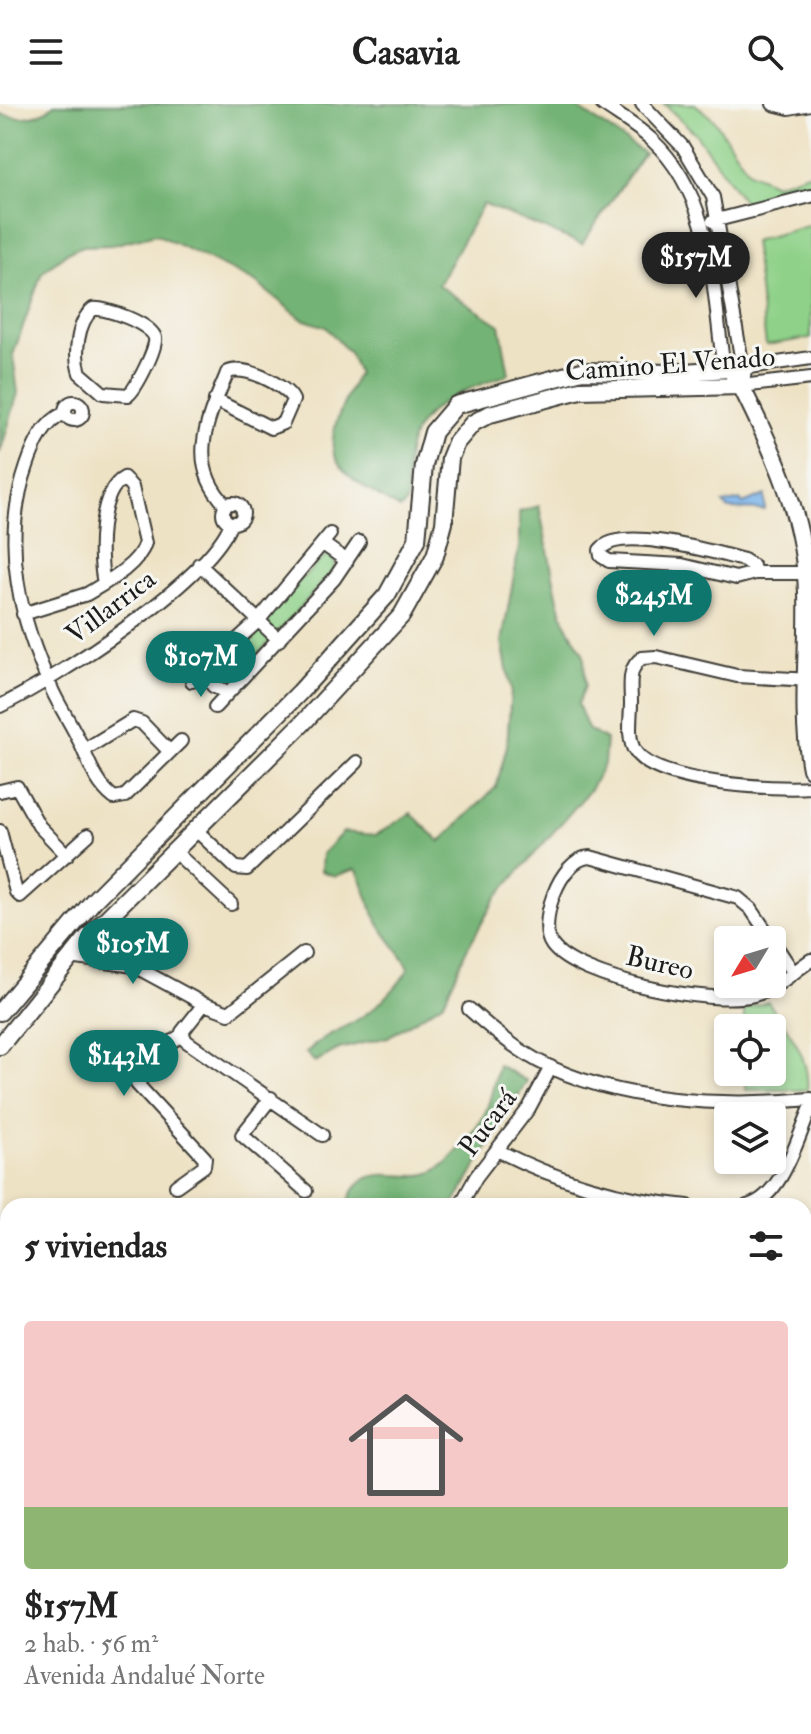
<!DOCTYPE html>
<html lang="es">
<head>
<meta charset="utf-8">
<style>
	:root { --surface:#fff; --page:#f6f6f6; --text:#222; --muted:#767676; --accent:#0f766e }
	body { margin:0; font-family:"IM FELL Double Pica",serif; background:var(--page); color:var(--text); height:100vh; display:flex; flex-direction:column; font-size:30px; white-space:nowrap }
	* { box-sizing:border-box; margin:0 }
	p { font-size:26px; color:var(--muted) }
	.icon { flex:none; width:44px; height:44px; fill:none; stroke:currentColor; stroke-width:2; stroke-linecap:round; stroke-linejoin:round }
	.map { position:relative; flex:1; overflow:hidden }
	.sheet { position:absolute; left:0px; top:1094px; width:812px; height:536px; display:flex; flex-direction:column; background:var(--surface); border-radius:24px 24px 0 0; box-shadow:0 4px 12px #0003 }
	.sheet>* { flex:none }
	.needle { width:52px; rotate:232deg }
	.tools { position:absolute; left:714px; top:822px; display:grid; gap:16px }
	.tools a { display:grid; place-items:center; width:72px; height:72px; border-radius:8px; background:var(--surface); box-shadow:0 4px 12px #0003; font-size:40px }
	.price { position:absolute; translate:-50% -68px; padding:0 18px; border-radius:28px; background:var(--accent); color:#fff; font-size:26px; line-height:52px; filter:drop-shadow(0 2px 4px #0008) }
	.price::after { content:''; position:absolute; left:50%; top:48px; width:24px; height:18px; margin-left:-12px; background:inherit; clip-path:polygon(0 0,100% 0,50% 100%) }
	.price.current { background:#222; color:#fff }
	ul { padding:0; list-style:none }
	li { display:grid; align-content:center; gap:16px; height:424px; padding:0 24px }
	li span { display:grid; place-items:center; height:248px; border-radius:8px; color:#555 }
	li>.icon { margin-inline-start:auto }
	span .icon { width:144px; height:144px; fill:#fffc; stroke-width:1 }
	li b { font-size:34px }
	h2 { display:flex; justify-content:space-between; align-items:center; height:96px; padding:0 24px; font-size:34px }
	header { display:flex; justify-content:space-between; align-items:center; height:104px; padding:0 24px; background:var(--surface); font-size:36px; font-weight:800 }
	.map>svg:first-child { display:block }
	.green { fill:#8fd189; stroke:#567652; stroke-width:2 }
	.forest { fill:#73b375; stroke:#486848; stroke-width:2 }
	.water { fill:#79b2e9; stroke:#4a6782; stroke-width:2 }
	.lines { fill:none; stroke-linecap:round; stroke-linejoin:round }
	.minor-casing { stroke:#3c3a35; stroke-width:16 }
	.tertiary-casing { stroke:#3c3a35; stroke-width:20 }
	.minor { stroke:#fff; stroke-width:12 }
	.tertiary { stroke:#fff; stroke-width:16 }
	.labels { text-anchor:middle; stroke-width:6; stroke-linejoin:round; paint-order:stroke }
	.street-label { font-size:28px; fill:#1c1c1c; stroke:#f6f6f2 }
</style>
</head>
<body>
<header><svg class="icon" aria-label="menu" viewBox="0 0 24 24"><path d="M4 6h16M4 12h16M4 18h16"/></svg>Casavia<svg class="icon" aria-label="search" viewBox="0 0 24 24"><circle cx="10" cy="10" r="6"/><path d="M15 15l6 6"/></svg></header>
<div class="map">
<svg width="811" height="1630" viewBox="0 0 811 1630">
	<rect width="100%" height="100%" fill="#f6f6f2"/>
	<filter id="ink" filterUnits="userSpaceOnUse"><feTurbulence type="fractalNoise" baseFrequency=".0125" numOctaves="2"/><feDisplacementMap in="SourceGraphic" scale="16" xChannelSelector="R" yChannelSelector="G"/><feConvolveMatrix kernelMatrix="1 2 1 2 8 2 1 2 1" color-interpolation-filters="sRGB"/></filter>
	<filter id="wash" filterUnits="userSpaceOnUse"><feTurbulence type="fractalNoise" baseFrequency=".006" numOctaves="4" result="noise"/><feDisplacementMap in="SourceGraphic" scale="32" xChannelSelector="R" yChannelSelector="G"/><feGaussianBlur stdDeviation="1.8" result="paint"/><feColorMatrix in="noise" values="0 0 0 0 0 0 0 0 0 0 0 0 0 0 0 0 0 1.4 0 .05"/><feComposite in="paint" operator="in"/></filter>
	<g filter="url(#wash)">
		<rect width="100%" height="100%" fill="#eee2c4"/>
		<!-- green -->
		<path class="green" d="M664 0H695L714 16 749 68 775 80 811 68V85L747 102 695 29Z
			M811 121V234L766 241 753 137Z
			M328 451 335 457 334 466 234 577 218 576 217 563C233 547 319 453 328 451Z
			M768 898C786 923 811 953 807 986H746V968H772V924H744V905Z"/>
		<!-- forest -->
		<path class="forest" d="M54 0H572L644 49 582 140 483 100 438 181 500 221 509 270C470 285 421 297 409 344 405 361 407 382 406 400L400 405C319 359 319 349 358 269L350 250 326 223 302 215 254 177 156 130 112 141 83 142 68 148 42 168 13 251 18 289 0 349V10C20 15 40 15 54 0Z
			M539 402 558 496 565 518 584 551 585 582 578 600 588 625 606 636 604 660 590 686 496 794 466 847 444 898 388 933 339 945 315 958 306 949C322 931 340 927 360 914 380 901 397 884 409 864 401 847 388 836 379 820 369 803 366 782 356 765L335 772 321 767 322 750 343 728 376 731 411 709 440 738 496 683 507 642 511 586 502 538 519 443V408Z
			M498 961 527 977 453 1102H347C362 1052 396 1080 430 1069 448 1063 481 1021 487 1004 492 990 495 975 498 961Z
			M811 1484V1630H619L618 1622H804V1489Z"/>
		<!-- water -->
		<path class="water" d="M765 391V406L729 405 723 400 740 396 743 400Z"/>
	</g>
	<g filter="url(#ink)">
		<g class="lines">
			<defs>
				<path id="minor" d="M602 0C619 12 637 22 652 36 715 95 712 185 724 265
					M642 0 683 43 713 93 743 264 811 254
					M773 0 789 4 811 0
					M713 117 811 92
					M93 205C105 203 152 220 155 234 157 244 136 285 128 291L103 289 80 269C74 251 77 218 93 205Z
					M741 282 811 274
					M215 296 271 324 283 319 293 296C287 281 241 259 227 269L226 272C207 316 186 360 226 401
					M65 307a9 9 0 1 1 18 0a9 9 0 1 1-18 0Z
					M65 309C44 318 34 341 27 362 0 439 20 517 53 588 62 607 74 624 82 643 90 661 97 681 114 694L125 692 181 637
					M223 409a10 10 0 1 1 20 0a10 10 0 1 1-20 0Z
					M323 440 347 457
					M199 460 279 536
					M755 469 736 474 682 461 609 457 601 452 600 446C619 420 716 449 744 456L753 462 755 469H806
					M23 510 87 490C105 479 139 461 145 439L132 383 124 374C98 388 98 453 104 479
					M204 567 213 582 228 589
					M811 576 737 572 656 553 642 554C627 564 631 582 631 599 631 613 627 635 635 647 655 680 775 686 811 683
					M192 577 258 517 330 430
					M0 602C56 575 210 476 231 419
					M215 603 334 475 359 438
					M84 646 133 616 142 619 170 648
					M0 687 17 683 39 722 67 751
					M196 726 236 764 247 765 357 658
					M0 727 16 788 20 792 88 731
					M174 747 231 800
					M772 836 751 805 738 794 590 753C559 754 537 822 552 841 577 876 713 902 754 891 775 886 793 868 811 856
					M772 836 793 868
					M70 853 134 862 204 900 229 909 304 849
					M204 900 182 928 186 937 322 1031
					M469 905C490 924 513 943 538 957 617 999 724 1003 811 995
					M271 994 242 1031 306 1087
					M497 1046C555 1076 622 1096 688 1102
					M176 1082 204 1062 205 1054 137 980 170 939 183 930
					M460 1102 476 1073 529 1004 551 963
					M747 1102C783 1093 797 1034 811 1004
					M0 1226 8 1224
					M0 1333 8 1331
					M0 1419 8 1443
					M169 1622 173 1630
					M283 1622 286 1630
					M384 1622 387 1630
					M108 1630 131 1622"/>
				<path id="tertiary" d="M734 275 741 282C774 348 805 413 807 489 809 548 800 607 811 665
					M0 908 94 796 300 588 387 491 417 436 424 361 433 328 456 301 582 267 669 269 743 264 741 282
					M0 942 87 834 302 620 402 511 435 452 444 419 450 354 456 339 473 319 490 310 580 286 741 282
					M804 1298 811 1295
					M444 1622 446 1630
					M0 1625 3 1630"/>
			</defs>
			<!-- minor casing -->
			<use href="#minor" class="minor-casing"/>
			<!-- tertiary casing -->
			<use href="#tertiary" class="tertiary-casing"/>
			<!-- minor -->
			<use href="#minor" class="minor"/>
			<!-- tertiary -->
			<use href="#tertiary" class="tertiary"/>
		</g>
	</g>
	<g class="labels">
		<!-- street labels -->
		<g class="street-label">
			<text transform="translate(670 259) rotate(-4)" y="10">Camino El Venado</text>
			<text transform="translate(110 502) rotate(-37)" y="10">Villarrica</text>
			<text transform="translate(660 858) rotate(13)" y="10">Bureo</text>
			<text transform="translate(487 1018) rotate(-53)" y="10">Pucará</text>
		</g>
	</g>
</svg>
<div class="tools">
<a><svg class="needle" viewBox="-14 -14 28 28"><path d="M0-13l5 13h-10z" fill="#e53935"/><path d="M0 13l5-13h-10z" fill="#767676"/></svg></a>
<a><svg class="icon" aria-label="locate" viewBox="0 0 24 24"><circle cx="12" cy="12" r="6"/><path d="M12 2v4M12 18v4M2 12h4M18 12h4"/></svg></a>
<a><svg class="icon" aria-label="layers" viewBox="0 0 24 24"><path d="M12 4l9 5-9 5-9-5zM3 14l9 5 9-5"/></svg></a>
</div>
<b class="price current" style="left:696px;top:196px">$157M</b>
<b class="price" style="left:654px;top:534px">$245M</b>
<b class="price" style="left:201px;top:595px">$107M</b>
<b class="price" style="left:133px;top:882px">$105M</b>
<b class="price" style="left:124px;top:994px">$143M</b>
<section class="sheet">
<h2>5 viviendas<svg class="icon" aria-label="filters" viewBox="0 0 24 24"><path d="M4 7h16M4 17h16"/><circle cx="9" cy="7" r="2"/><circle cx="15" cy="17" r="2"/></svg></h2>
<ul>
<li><span style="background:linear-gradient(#f6c9c9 75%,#8fb573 0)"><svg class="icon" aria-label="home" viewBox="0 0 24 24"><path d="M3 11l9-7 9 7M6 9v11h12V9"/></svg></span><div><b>$157M</b><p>2 hab. · 56 m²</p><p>Avenida Andalué Norte</p></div></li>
</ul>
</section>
</div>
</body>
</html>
